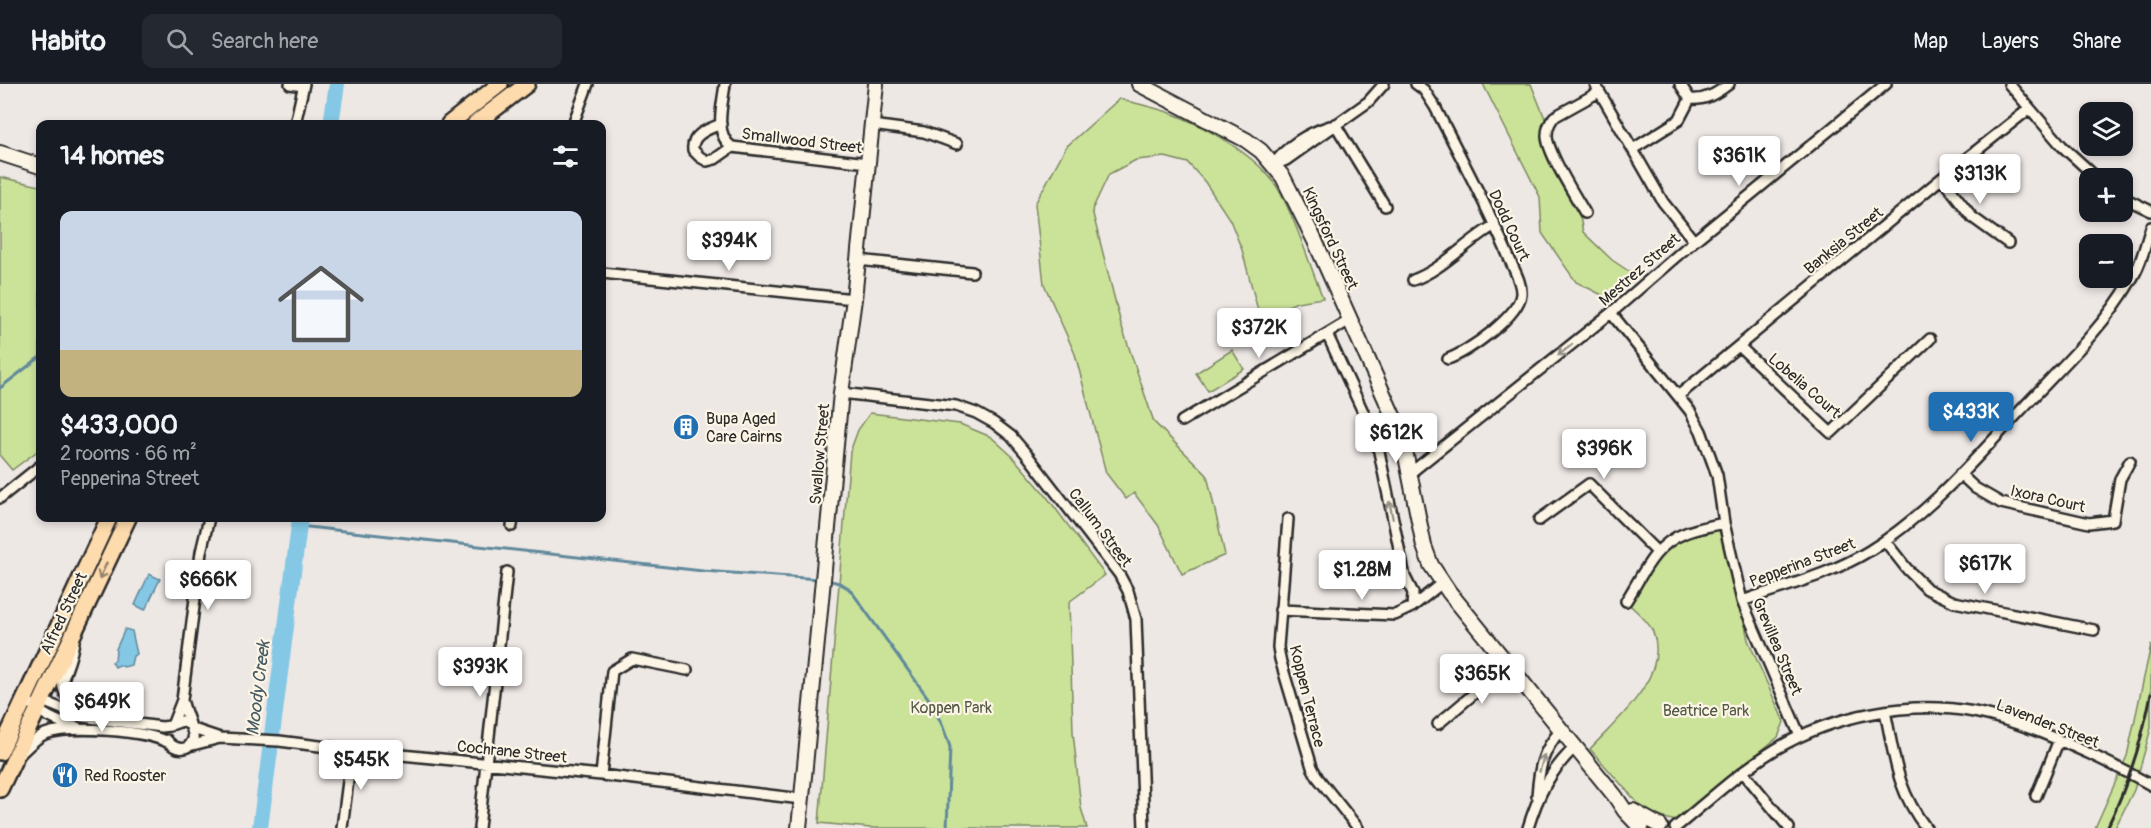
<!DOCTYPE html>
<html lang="en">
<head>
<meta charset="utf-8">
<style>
	:root { --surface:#171b24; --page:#242831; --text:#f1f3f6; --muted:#9ea1a6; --line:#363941; --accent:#1f6fb2 }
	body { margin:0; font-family:Pangolin,sans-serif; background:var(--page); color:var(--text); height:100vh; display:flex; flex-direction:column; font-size:22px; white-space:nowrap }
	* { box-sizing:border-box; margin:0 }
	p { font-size:20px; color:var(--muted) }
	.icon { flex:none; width:33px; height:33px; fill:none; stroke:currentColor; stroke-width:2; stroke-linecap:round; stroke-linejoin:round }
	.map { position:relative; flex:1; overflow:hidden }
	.sheet { position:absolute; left:36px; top:36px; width:570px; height:402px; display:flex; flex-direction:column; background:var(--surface); border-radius:12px; box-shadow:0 3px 9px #0003 }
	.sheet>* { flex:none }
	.tools { position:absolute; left:2079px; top:18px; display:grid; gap:12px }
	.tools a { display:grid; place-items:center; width:54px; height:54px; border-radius:12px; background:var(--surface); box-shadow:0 3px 9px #0003; font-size:30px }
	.price { position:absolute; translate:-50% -51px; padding:0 14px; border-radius:6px; background:#fff; color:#222; font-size:20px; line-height:39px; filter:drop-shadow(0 2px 3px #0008) }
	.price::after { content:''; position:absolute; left:50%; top:36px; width:18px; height:14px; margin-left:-9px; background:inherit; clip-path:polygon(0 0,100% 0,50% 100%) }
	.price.active { background:var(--accent); color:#fff }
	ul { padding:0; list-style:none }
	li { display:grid; align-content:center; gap:12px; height:318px; padding:0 24px }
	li+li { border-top:2px solid var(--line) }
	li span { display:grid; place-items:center; height:186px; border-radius:12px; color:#555 }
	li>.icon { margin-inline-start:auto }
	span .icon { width:108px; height:108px; fill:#fffc; stroke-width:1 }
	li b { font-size:26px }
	h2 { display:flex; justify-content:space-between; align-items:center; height:72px; padding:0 24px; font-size:26px }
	header { display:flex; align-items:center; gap:36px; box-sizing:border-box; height:84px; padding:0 30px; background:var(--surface); border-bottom:2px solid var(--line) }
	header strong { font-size:28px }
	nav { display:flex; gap:33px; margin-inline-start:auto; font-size:21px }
	.search { width:420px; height:54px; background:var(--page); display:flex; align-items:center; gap:15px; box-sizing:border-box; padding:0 21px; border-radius:12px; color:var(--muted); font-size:22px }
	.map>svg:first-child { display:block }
	.green { fill:#cbe399; stroke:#7b8762; stroke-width:1.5 }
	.water { fill:#84c8e5; stroke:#60899b; stroke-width:1.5 }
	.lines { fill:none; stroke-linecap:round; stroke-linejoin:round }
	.stream { stroke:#60899b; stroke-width:3 }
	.river { stroke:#84c8e5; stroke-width:16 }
	.street-casing { stroke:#2b2b2b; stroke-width:14 }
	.secondary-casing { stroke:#2b2b2b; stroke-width:18 }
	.primary-casing { stroke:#2b2b2b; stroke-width:20 }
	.street { stroke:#fcf5e5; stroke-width:9 }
	.secondary { stroke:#fcf5e5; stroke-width:14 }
	.primary { stroke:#fedbac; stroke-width:15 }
	.rail { stroke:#2b2b2b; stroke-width:3 }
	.oneway { stroke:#949088 }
	.oneway2 { stroke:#94836c }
	.labels { text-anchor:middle; stroke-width:4.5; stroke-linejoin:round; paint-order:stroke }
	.street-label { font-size:16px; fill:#2b2b2b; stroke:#fcf5e5 }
	.poi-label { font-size:16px; fill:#2b2b2b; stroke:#fcf5e5; text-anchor:start }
	.park-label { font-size:16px; fill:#535946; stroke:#fcf5e5 }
	.water-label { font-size:18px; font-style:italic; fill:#465a63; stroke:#fcf5e5 }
</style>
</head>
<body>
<header>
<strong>Habito</strong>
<div class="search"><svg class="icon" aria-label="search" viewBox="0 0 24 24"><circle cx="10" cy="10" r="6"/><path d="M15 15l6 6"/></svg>Search here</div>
<nav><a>Map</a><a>Layers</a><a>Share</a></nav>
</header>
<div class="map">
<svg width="2151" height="744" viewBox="0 0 2151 744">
	<rect width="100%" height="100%" fill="#eee8e5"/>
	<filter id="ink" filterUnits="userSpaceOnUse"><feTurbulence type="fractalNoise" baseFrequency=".0167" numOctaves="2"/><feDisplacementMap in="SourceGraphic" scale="12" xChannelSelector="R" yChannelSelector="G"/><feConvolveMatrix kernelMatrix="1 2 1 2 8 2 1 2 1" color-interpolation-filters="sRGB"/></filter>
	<g filter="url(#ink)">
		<!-- green -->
		<path class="green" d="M1483 0H1531L1575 108 1583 148 1612 176 1636 192 1610 215 1576 198 1542 149 1540 113Z
			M1119 15C1135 19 1152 23 1168 28 1203 41 1257 71 1277 103 1297 138 1308 177 1323 214L1297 218 1260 234 1242 166 1230 136 1205 98 1188 79 1165 73 1136 76 1109 90 1092 126 1121 240 1154 338 1207 391 1225 471 1182 490 1158 441 1134 409 1126 415 1106 389 1075 270 1044 200 1035 120 1066 63Z
			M0 93 40 102V365L12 386 0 372Z
			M1232 266 1244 285 1208 307 1196 289Z
			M870 329 960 340 991 353 1012 372 1044 409 1105 491 1069 518 1073 648 1081 724 1087 744H871L819 739 850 368 858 346Z
			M1724 436 1748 556 1784 638 1778 653 1675 737 1648 729 1643 725 1590 665C1617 636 1670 592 1653 548 1649 537 1634 526 1626 517L1657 468 1683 450Z
			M2151 561V644L2134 706 2115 744H2095L2127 672Z"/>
		<!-- water -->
		<path class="water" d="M149 490 160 495 145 526 135 521Z
			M125 545 132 547 137 570 133 572 131 581 124 583 119 581 115 583 112 578 115 576 116 565Z"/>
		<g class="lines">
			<!-- stream -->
			<path class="stream" d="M0 304 40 273
				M299 442 703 487 819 495
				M826 496C837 498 845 500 852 508L931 618 943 643 950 663 947 744"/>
			<!-- river -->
			<path class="river" d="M331 40 337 0
				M260 744 300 434"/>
			<defs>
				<path id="street" d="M290 0 303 2
					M725 0C723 19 713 50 732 63L868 79
					M1416 0 1424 6 1435 23C1461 74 1488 123 1510 176 1514 186 1522 199 1521 210 1519 232 1468 268 1448 275
					M1595 0 1663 118 1694 157
					M1680 0 1690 15
					M2009 0 2062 62 2097 94
					M1690 15C1705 17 1717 9 1729 0
					M295 40 304 0
					M573 40 588 0
					M721 40C709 45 691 50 693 66L700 73 707 77 715 75 732 63
					M1335 40 1385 122
					M872 41 924 48 957 60
					M1633 65 1679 36 1690 15
					M1274 81 1286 76 1368 18 1384 0
					M1274 81C1285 62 1308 49 1330 42
					M1942 94 1972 133 2008 159
					M2122 113 2151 127
					M1585 129C1576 113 1546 67 1547 51 1547 44 1550 38 1554 33L1599 8
					M858 176 972 188
					M602 189 854 215
					M1413 196C1442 186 1467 157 1495 141
					M1611 229 1690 327 1701 347 1717 391 1724 439 1742 517 1800 652
					M1327 250 1377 358 1405 493 1413 509 1412 523
					M1739 262 1831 349 1930 255
					M841 309 956 322 976 329 994 339 1011 352 1028 372 1119 490 1128 507 1136 535 1144 744
					M1678 312 1942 94 2029 25
					M1182 337 1350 236
					M1409 390 1611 229 1694 157 1886 0
					M1960 390 1975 404 2001 419 2089 439 2113 436 2120 395 2130 377
					M0 414 40 382
					M1288 435 1278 563 1280 575 1312 683 1318 694 1358 744
					M1539 436 1589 400 1657 468
					M512 442 513 434
					M1885 457 1907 485 1927 505 1954 518 2094 546
					M1626 517C1642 492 1654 461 1683 450 1696 444 1711 442 1724 439
					M1742 517C1784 502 1830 491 1869 467 1928 431 1974 376 2021 326 2059 285 2102 246 2130 198 2141 181 2145 162 2151 143
					M1280 526 1395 531 1412 523 1442 499
					M74 557C68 599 48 594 82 633
					M25 614C40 630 56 638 77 643
					M40 616 82 633 162 643 170 642
					M1885 627C1895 674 1896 705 1926 744
					M173 639 182 616 201 468 209 434
					M1438 640 1508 581
					M171 641 182 637 190 641
					M193 645 220 654 279 657 352 666 601 691 802 715
					M167 656C174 666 189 669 193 655 195 650 185 628 183 619
					M189 662 220 654
					M19 671C27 664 35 654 45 650 69 641 147 646 169 659
					M1743 688 1789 744
					M601 691 612 587 632 575 687 586
					M1537 712C1539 684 1542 667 1561 646
					M2036 712 2059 656
					M342 744 352 666
					M479 744 507 488
					M1528 744C1538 711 1550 687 1575 663
					M1675 744C1708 717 1740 687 1776 665 1833 631 1909 616 1974 628 2015 636 2053 653 2090 670 2111 680 2131 690 2151 701"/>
				<path id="secondary" d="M1139 0 1246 56 1261 67 1283 93 1315 157 1402 352 1424 462 1431 481 1449 508 1615 712 1625 727 1641 744
					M0 69 40 82
					M1633 727 1660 742
					M799 744 841 309 854 215 876 0"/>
				<path id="primary" d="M449 40 500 0
					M475 40 527 0
					M0 668 109 434
					M0 705 128 434"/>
			</defs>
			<!-- street casing -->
			<use href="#street" class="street-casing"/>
			<!-- secondary casing -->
			<use href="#secondary" class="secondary-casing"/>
			<!-- primary casing -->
			<use href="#primary" class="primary-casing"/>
			<!-- street -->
			<use href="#street" class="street"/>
			<!-- secondary -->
			<use href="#secondary" class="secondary"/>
			<!-- primary -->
			<use href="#primary" class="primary"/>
			<!-- rail -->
			<path class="rail" d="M2107 744C2128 701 2142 657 2151 610"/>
		</g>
		<!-- one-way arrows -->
		<defs><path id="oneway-shaft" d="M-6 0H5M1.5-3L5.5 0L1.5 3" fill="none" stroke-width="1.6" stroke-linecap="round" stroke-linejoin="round" transform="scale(1.5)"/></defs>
		<g class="oneway">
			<use href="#oneway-shaft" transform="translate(1565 266) rotate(142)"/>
			<use href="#oneway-shaft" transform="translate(1391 426) rotate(-101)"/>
			<use href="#oneway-shaft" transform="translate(1542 679) rotate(-74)"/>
		</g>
		<use class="oneway2" href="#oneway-shaft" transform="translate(103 487) rotate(115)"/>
	</g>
	<!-- icons -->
	<defs>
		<symbol id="building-disc" viewBox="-11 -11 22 22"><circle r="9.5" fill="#1f6fb2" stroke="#fcf5e5"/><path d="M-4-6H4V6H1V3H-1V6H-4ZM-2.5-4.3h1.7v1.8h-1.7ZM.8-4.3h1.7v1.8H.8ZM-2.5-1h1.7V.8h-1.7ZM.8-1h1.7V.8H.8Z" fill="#fff"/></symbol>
		<symbol id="restaurant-disc" viewBox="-11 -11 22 22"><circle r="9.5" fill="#1f6fb2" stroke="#fcf5e5"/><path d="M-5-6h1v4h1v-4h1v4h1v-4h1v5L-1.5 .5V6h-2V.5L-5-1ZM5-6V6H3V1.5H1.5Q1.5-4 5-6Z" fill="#fff"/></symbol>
	</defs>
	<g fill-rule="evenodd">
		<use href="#building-disc" x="671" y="328" width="30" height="30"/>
		<use href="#restaurant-disc" x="50" y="676" width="30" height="30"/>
	</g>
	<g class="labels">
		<!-- street labels -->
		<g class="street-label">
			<text transform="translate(802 56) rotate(7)" y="6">Smallwood Street</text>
			<text transform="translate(1510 141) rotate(65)" y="6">Dodd Court</text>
			<text transform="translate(1331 154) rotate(65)" y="6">Kingsford Street</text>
			<text transform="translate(1843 156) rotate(-39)" y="6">Banksia Street</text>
			<text transform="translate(1639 185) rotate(-41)" y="6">Mestrez Street</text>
			<text transform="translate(1805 301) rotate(41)" y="6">Lobelia Court</text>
			<text transform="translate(819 370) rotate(-85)" y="6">Swallow Street</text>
			<text transform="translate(2048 414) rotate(13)" y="6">Ixora Court</text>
			<text transform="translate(1101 443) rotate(53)" y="6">Callum Street</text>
			<text transform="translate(1802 478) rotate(-21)" y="6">Pepperina Street</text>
			<text transform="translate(63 529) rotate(-65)" y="6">Alfred Street</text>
			<text transform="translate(1778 562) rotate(67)" y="6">Grevillea Street</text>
			<text transform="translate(1308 612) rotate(76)" y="6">Koppen Terrace</text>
			<text transform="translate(2048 639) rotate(21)" y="6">Lavender Street</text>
			<text transform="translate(512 667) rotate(6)" y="6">Cochrane Street</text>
		</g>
		<!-- poi labels -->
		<g class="poi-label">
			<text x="706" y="340">Bupa Aged<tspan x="706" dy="18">Care Cairns</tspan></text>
			<text x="84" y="697">Red Rooster</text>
		</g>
		<!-- park labels -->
		<g class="park-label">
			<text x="951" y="629">Koppen Park</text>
			<text x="1706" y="632">Beatrice Park</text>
		</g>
		<!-- water labels -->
		<g class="water-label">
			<text transform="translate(258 604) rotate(-83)" y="6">Moody Creek</text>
		</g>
	</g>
</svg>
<div class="tools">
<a><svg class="icon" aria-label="layers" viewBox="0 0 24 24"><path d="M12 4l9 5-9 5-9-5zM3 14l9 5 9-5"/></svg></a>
<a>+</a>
<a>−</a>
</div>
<b class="price" style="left:1739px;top:103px">$361K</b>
<b class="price" style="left:1980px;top:121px">$313K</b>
<b class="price" style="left:729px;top:188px">$394K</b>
<b class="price" style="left:1259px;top:275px">$372K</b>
<b class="price active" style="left:1971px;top:359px">$433K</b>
<b class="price" style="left:1396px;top:380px">$612K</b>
<b class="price" style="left:1604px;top:396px">$396K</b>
<b class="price" style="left:1985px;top:511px">$617K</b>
<b class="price" style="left:1362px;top:517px">$1.28M</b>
<b class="price" style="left:208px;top:527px">$666K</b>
<b class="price" style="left:480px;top:614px">$393K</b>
<b class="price" style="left:1482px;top:621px">$365K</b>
<b class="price" style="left:102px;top:649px">$649K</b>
<b class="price" style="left:361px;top:707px">$545K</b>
<section class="sheet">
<h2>14 homes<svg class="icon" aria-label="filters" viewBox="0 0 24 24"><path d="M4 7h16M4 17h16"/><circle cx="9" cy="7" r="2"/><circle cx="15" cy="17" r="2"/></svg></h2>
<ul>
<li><span style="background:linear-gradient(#c9d6e8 75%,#c2b280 0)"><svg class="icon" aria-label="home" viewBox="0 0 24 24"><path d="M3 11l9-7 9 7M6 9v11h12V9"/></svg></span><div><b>$433,000</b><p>2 rooms · 66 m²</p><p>Pepperina Street</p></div></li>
</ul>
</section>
</div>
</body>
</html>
